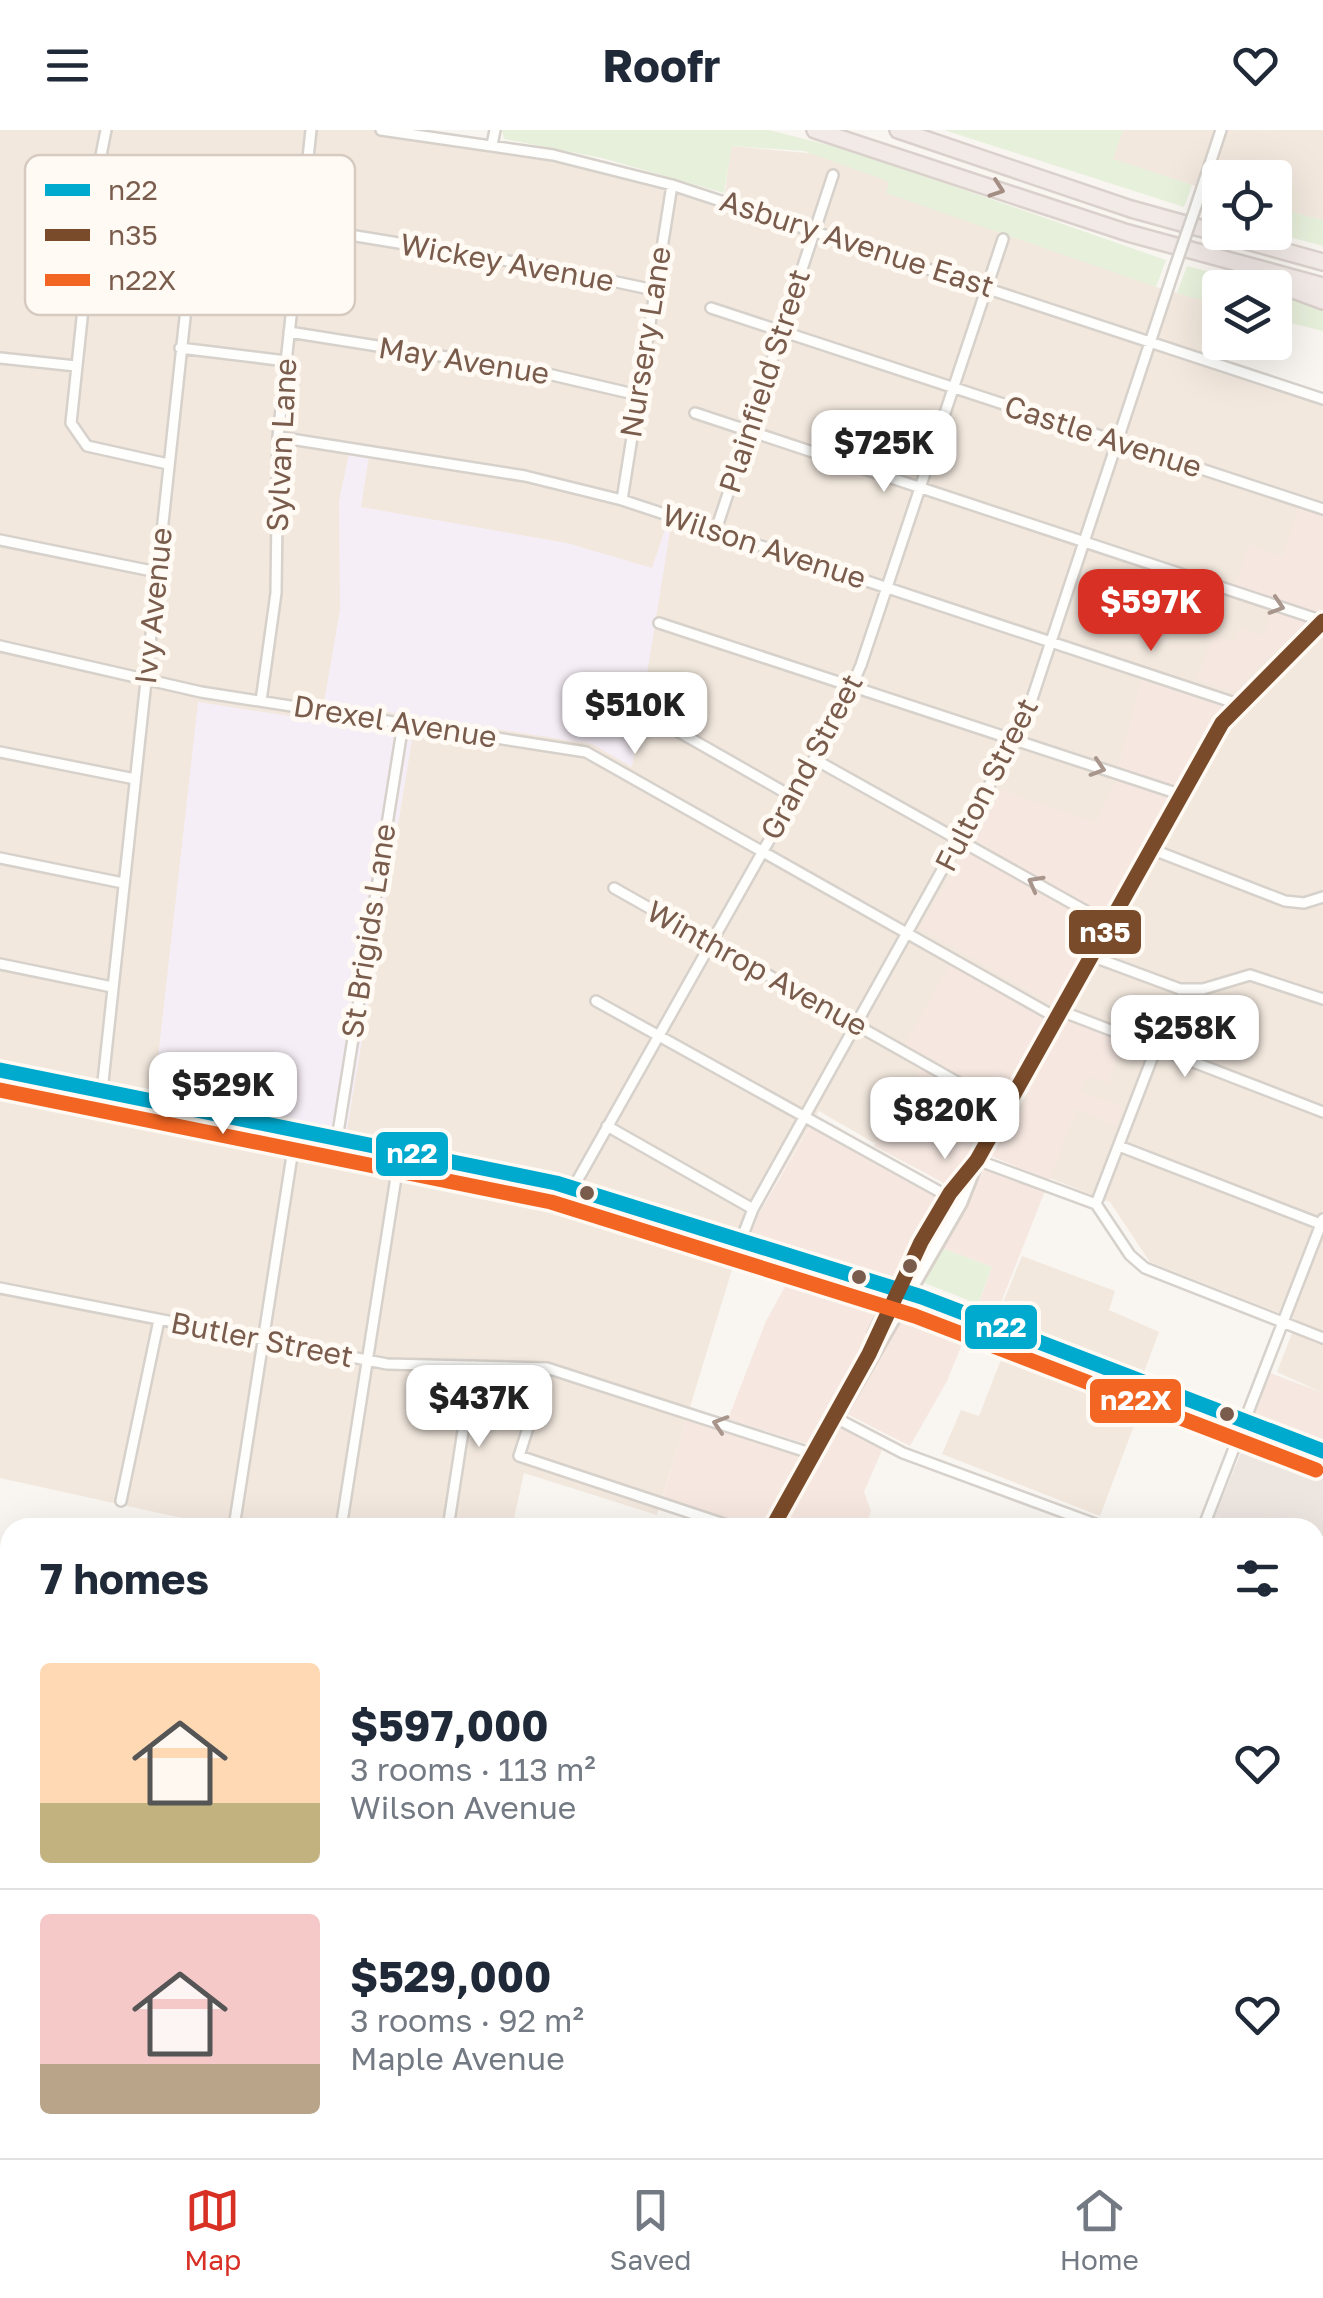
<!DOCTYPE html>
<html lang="en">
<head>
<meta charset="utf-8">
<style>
	:root { --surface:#fff; --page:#f6f6f7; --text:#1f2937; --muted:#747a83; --line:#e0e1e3; --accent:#d93025 }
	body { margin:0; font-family:"Golos Text",sans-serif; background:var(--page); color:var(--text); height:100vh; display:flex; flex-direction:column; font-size:38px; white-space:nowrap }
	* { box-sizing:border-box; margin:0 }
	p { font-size:32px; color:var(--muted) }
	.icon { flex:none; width:55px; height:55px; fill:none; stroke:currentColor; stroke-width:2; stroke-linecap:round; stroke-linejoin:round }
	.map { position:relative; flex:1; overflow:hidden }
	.panel { position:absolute; left:0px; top:1388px; width:1325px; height:642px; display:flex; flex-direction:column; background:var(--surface); border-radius:30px 30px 0 0; box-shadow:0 10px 40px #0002 }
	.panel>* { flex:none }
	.buttons { position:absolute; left:1202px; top:30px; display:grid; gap:20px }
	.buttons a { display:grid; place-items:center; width:90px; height:90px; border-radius:10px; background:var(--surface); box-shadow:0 10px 40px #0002; font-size:50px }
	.price { position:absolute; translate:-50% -85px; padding:0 22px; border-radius:20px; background:#fff; color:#222; font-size:32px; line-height:65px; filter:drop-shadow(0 2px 5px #0008) }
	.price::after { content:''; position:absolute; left:50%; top:60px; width:30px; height:22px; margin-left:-15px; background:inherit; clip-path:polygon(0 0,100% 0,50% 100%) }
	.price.active { background:var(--accent); color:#fff }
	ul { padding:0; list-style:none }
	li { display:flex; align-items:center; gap:30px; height:250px; padding:0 40px }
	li+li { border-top:2px solid var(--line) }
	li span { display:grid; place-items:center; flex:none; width:280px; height:200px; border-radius:10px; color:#555 }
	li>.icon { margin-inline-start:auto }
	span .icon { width:120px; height:120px; fill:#fffc; stroke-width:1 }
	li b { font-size:42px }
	h2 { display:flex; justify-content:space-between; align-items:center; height:120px; padding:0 40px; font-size:42px }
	header { display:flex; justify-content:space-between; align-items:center; height:130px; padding:0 40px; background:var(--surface); font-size:45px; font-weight:700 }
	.tab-bar { display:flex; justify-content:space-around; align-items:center; height:140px; border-top:2px solid var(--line); background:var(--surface); font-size:28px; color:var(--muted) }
	.tab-bar a { display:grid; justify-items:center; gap:5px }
	.tab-bar .active { color:var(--accent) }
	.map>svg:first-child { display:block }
	.residential { fill:#f2e8de }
	.commercial { fill:#f6e8e1 }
	.industrial { fill:#ede5e0 }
	.education { fill:#f6eef6 }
	.green { fill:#e7f0db }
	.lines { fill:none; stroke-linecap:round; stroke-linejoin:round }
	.minor-casing { stroke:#d7d1cb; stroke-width:14 }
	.secondary-casing { stroke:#d9d2cb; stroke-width:18 }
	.motorway-casing { stroke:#dad1cc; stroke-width:20 }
	.minor { stroke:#fefefd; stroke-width:9 }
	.secondary { stroke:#fefefd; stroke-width:12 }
	.motorway { stroke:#f2eae7; stroke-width:15 }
	.rail { stroke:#e6e3e7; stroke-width:2.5; stroke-dasharray:15 10; stroke-linecap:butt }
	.minor-bridge-casing { stroke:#d7d1cb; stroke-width:14; stroke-linecap:butt }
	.minor-bridge { stroke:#fefefd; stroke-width:9 }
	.bus-1-casing { stroke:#fffaf3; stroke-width:22 }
	.bus-2-casing { stroke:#fffaf3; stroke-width:22 }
	.bus-3-casing { stroke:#fffaf3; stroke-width:22 }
	.bus-1 { stroke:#00a9ce; stroke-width:15 }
	.bus-2 { stroke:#7a4b2a; stroke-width:15 }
	.bus-3 { stroke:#f26522; stroke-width:15 }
	.oneway { stroke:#a48e83 }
	.oneway2 { stroke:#a8958b }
	.bus-dot { fill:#7a5c4d; stroke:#fffaf3; stroke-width:4 }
	.labels { text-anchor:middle; stroke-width:10; stroke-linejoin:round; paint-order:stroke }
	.street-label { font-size:30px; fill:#7a5c4d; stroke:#fffaf3 }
	.key { fill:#fffaf3; stroke:#d7cbc1; stroke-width:2.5 }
	.key-label { font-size:28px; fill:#7a5c4d }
	.line-badge { stroke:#fffaf3; stroke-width:4 }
	.badge-label { font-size:28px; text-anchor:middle; font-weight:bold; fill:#fff }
</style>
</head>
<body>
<header><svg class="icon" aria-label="menu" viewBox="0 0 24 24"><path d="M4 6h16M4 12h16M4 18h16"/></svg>Roofr<svg class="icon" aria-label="heart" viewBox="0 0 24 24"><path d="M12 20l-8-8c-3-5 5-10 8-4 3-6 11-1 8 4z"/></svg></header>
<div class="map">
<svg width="1323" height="2028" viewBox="0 0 1323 2028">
	<rect width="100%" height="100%" fill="#f9f5f0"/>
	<!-- residential -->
	<path class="residential" d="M0 0H382L553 25 716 67 725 63 731 16 828 25 1156 157 1220 175 1204 230 1323 269V1263L1277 1242 1297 1190 1150 1132 1110 1072 974 1018 952 1058 819 981 741 1110 657 1385 524 1343 512 1397H223L0 1348Z
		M1123 0H1323V90L1275 78V48H1220V64L1112 29Z
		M1022 1126 1115 1161 1109 1180 1159 1202 1144 1242 1147 1261 1100 1386 942 1324 961 1280 979 1286 1009 1209 998 1185Z
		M0 1417 10 1419V2020H324L320 2028H2L0 2024Z"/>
	<!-- commercial -->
	<path class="commercial" d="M1301 372 1323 379V491L1233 461 1249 414 1283 427Z
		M1273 481 1306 492 1233 561 1197 550 1212 506 1233 512 1239 498 1263 505Z
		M1143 546 1226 575 1178 658 1118 638Z
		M1116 650 1170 667 1054 875 920 798 1002 660 1096 693Z
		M952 831 1048 887 950 1056 874 1016 926 928 905 914Z
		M1066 888 1125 911 1107 954 1087 946 1081 962 1123 977 1116 995 1077 979 1049 1050 988 1025Z
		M812 993 943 1070 899 1150 748 1102Z
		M984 1039 1045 1061 996 1185 977 1178 992 1137 942 1118Z
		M799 1132 892 1164 807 1314 728 1289 766 1191Z
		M909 1168 971 1192 947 1251 910 1316 845 1283Z
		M1270 1243 1323 1263V1311L1253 1284Z
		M687 1286 802 1325 766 1397H747L662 1370Z
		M838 1294 882 1320 864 1362 871 1381 865 1397H820L788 1386Z"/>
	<!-- industrial -->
	<path class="industrial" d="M1249 1303 1323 1333V1669L1315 1667V1398H1210Z"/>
	<!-- education -->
	<path class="education" d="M349 323 369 326 361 377 567 413 652 438 667 393 671 395 632 637 592 614 324 572 340 480 339 371Z
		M198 572 413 605 347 1000 154 963Z"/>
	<!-- green -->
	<path class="green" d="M502 0H769L859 23 1166 130 1156 157 886 63 889 53 882 49 804 21 732 16 724 63 602 28 504 9Z
		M944 0H1123L1113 29 1192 55 1184 77Z
		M1275 78 1323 90V116L1274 103Z
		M1187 136 1267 157 1220 158V175L1177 163Z
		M1275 160 1323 176V201L1275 189Z
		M942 1118 992 1137 978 1174 922 1152Z
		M1315 1766 1323 1768V2028H548L552 2020H1315Z"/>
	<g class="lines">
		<defs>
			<path id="minor" d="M106 0 97 46 71 293 87 316 168 334
				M381 0 553 25 672 55 1323 269
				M492 15 495 0
				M95 66 169 76 183 83 193 113 102 961
				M1196 76 1221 0
				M301 97 551 138 654 160
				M711 178 1323 379
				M289 202 535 241 638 265
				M180 218 286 231
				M0 228 76 236
				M695 283 1323 491
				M278 307 525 346 622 370 1238 574
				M622 370 672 55
				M716 400 833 45
				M0 410 157 442
				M659 493 1182 665
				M0 516 201 562 586 622 1057 888
				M261 571 276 463 278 307 311 0
				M644 582 793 667
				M0 622 135 649
				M814 629 1109 794
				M1151 719 1285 771 1304 773 1323 767
				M0 728 123 753
				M614 758 1005 979
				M1091 826 1180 859H1203L1250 845 1323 869
				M0 834 112 857
				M596 871 960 1073
				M1061 881 1323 982
				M607 996 753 1079
				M337 1009 403 594
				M1119 1016 1323 1095
				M977 1030 1096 1074 1130 1125 1145 1138 1323 1208
				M573 1058 838 588 861 535 1003 109
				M1096 1074 1156 918
				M741 1110 753 1079 1024 593 1175 137
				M0 1158 387 1234 547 1238 813 1324
				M547 1238 519 1326 736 1398
				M834 1287 903 1323 1106 1398
				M121 1371 159 1190
				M234 1397 296 1000
				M341 1398 400 1022
				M448 1398 473 1236
				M1203 1398 1323 1089
				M0 1477 10 1479
				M0 1593 10 1595
				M0 1730 10 1732
				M1315 1758 1323 1760
				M0 1840 10 1842
				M0 1950 10 1952
				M166 2020 180 2028
				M381 2020 396 2028
				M59 2028 64 2020
				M228 2028 233 2020"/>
			<path id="secondary" d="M0 940 556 1053 922 1167 1323 1321
				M875 1204C897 1161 944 1058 977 1030
				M772 1398 960 1073 977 1030 1222 593 1323 491
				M1315 1586 1323 1584
				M424 2028 429 2020"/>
			<path id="motorway" d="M815 0 1128 103 1323 156
				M898 0 1131 79 1323 132
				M1269 151 1323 171"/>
		</defs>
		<!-- minor casing -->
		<use href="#minor" class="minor-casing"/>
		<!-- secondary casing -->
		<use href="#secondary" class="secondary-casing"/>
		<!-- motorway casing -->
		<use href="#motorway" class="motorway-casing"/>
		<!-- minor -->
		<use href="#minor" class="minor"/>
		<!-- secondary -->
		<use href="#secondary" class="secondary"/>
		<!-- motorway -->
		<use href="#motorway" class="motorway"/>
		<!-- rail -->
		<path class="rail" d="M1315 1684 1323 1685"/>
		<defs>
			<path id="minor-bridge" d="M1175 137 1196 76"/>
		</defs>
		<!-- minor-bridge casing -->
		<use href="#minor-bridge" class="minor-bridge-casing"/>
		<!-- minor-bridge -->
		<use href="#minor-bridge" class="minor-bridge"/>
		<defs>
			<path id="bus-1" d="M0 940 556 1053 922 1167 1323 1321"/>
			<path id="bus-2" d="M772 1398 869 1224 921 1112 950 1063 977 1030 1222 593 1323 491"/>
			<path id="bus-3" d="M0 960 551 1072 915 1186 1316 1340"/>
		</defs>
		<!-- bus-1 casing -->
		<use href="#bus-1" class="bus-1-casing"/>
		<!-- bus-2 casing -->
		<use href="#bus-2" class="bus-2-casing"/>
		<!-- bus-3 casing -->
		<use href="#bus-3" class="bus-3-casing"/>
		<!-- bus-1 -->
		<use href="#bus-1" class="bus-1"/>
		<!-- bus-2 -->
		<use href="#bus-2" class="bus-2"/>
		<!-- bus-3 -->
		<use href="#bus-3" class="bus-3"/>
	</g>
	<!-- one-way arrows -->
	<defs><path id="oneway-chevron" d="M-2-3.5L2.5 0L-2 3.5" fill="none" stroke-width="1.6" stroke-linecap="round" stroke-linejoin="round" transform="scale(2.5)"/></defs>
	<use class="oneway" href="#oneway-chevron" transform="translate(997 59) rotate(19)"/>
	<g class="oneway2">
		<use href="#oneway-chevron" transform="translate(1277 476) rotate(18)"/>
		<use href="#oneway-chevron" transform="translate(1098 638) rotate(18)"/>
		<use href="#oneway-chevron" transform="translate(1035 753) rotate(-151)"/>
		<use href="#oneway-chevron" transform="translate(720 1294) rotate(-162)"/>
	</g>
	<!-- markers -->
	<g class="bus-dot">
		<circle cx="587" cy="1063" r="9"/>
		<circle cx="910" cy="1136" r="9"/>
		<circle cx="859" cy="1147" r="9"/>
		<circle cx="1227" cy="1284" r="9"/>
	</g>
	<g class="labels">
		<!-- street labels -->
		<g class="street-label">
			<text transform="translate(857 114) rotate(18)" y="10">Asbury Avenue East</text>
			<text transform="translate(507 133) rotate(10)" y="10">Wickey Avenue</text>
			<text transform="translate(646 212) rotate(-81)" y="10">Nursery Lane</text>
			<text transform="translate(464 231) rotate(9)" y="10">May Avenue</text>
			<text transform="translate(765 251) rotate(-72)" y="10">Plainfield Street</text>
			<text transform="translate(1103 307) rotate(18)" y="10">Castle Avenue</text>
			<text transform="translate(282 315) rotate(-87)" y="10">Sylvan Lane</text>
			<text transform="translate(764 417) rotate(18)" y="10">Wilson Avenue</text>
			<text transform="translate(154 476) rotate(-84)" y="10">Ivy Avenue</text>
			<text transform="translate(395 592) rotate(9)" y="10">Drexel Avenue</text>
			<text transform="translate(812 627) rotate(-62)" y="10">Grand Street</text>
			<text transform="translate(987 655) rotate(-63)" y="10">Fulton Street</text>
			<text transform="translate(369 801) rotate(-81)" y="10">St Brigids Lane</text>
			<text transform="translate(757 839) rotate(29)" y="10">Winthrop Avenue</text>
			<text transform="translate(262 1210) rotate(11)" y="10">Butler Street</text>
		</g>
	</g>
	<!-- legend -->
	<rect x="25" y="25" width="330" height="160" rx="15" class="key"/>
	<rect x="45" y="54" width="45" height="12" fill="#00a9ce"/>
	<rect x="45" y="99" width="45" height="12" fill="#7a4b2a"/>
	<rect x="45" y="144" width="45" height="12" fill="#f26522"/>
	<g class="key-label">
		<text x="108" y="70">n22</text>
		<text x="108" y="115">n35</text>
		<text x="108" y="160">n22X</text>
	</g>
	<g class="line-badge">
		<rect x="1067" y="778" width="76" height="48" rx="10" fill="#7a4b2a"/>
		<rect x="374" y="1000" width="76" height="48" rx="10" fill="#00a9ce"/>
		<rect x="963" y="1173" width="76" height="48" rx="10" fill="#00a9ce"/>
		<rect x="1088" y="1247" width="95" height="48" rx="10" fill="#f26522"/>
	</g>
	<g class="badge-label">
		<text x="1105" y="812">n35</text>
		<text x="412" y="1033">n22</text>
		<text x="1001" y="1207">n22</text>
		<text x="1136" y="1280">n22X</text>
	</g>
</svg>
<div class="buttons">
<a><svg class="icon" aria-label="locate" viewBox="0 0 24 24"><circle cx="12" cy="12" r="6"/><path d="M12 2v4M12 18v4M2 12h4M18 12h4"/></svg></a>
<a><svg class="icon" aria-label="layers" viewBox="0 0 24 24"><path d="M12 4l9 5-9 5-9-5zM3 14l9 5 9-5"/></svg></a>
</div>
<b class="price" style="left:884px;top:365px">$725K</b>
<b class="price active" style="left:1151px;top:524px">$597K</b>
<b class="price" style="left:635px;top:627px">$510K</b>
<b class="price" style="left:1185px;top:950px">$258K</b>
<b class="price" style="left:223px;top:1007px">$529K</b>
<b class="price" style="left:945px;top:1032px">$820K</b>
<b class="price" style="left:479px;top:1320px">$437K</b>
<section class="panel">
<h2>7 homes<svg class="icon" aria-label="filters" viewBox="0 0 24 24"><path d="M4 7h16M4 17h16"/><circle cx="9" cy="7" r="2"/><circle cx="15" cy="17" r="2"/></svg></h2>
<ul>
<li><span style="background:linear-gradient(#ffd9b3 70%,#c2b280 0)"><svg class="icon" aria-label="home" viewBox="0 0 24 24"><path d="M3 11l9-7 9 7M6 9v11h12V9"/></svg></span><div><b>$597,000</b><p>3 rooms · 113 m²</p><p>Wilson Avenue</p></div><svg class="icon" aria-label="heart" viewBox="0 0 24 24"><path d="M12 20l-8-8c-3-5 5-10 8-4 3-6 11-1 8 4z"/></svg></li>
<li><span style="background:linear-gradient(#f6c9c9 75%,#b9a48a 0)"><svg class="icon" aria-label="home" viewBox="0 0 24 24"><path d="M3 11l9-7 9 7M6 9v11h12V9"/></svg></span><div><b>$529,000</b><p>3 rooms · 92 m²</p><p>Maple Avenue</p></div><svg class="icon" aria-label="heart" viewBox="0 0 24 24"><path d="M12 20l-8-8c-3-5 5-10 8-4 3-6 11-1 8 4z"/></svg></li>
</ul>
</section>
</div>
<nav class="tab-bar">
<a class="active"><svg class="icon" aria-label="map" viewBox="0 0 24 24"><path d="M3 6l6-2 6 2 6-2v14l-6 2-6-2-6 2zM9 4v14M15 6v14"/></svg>Map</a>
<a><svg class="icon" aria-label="saved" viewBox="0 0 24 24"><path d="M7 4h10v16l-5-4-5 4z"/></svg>Saved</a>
<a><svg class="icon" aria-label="home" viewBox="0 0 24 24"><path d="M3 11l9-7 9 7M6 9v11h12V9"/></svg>Home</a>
</nav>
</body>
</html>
